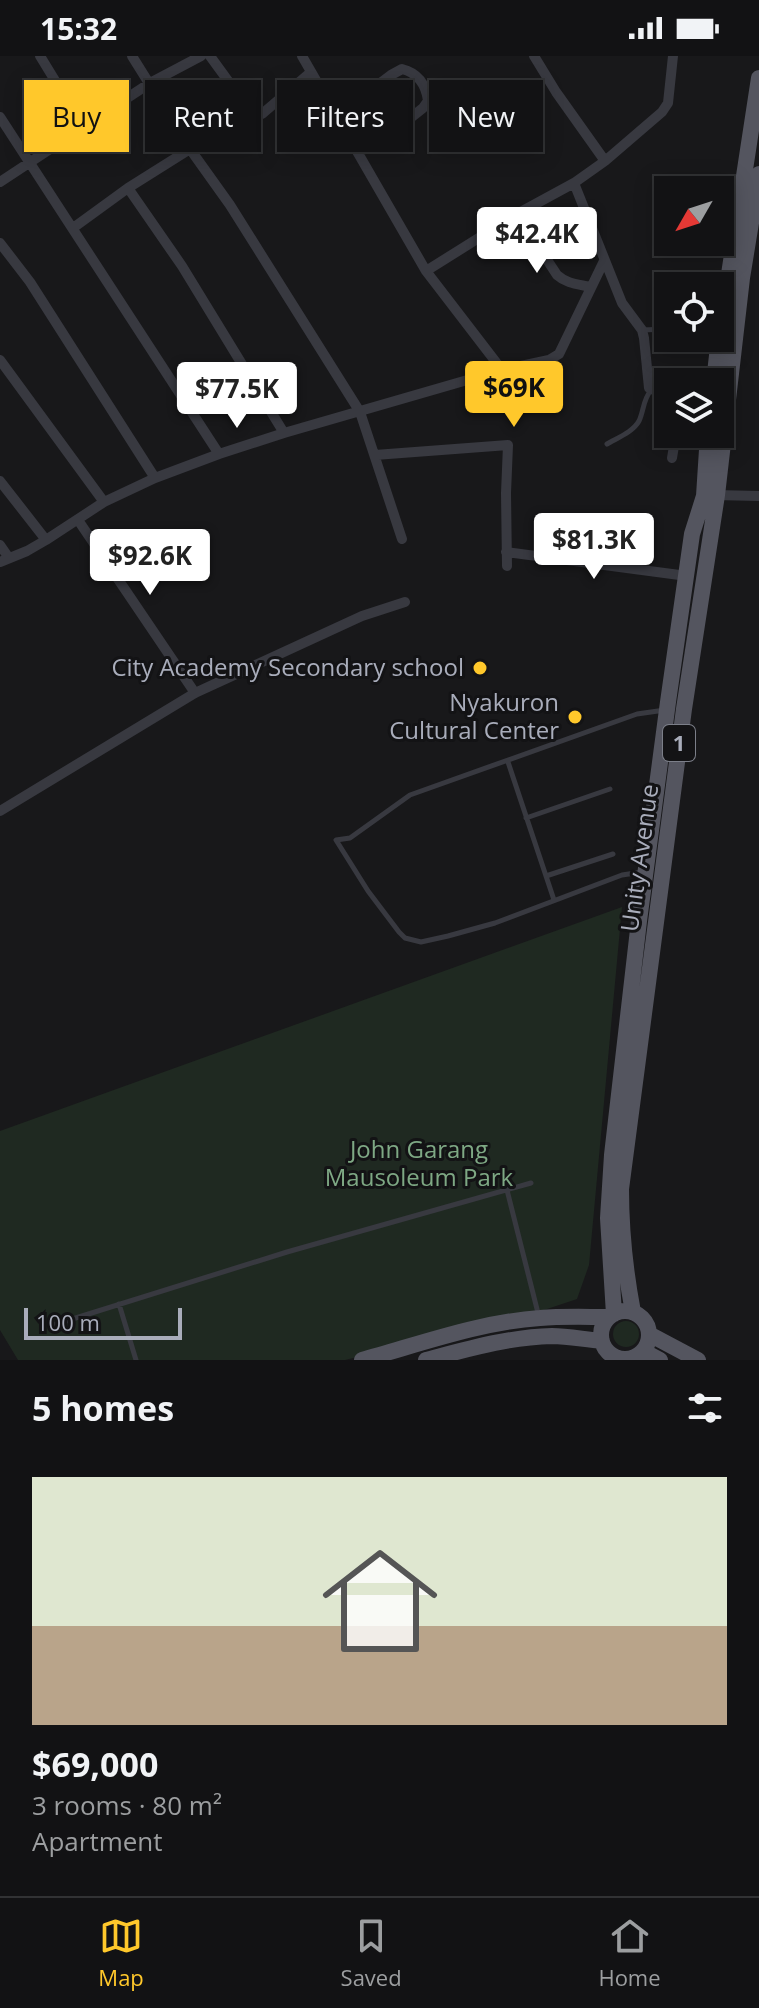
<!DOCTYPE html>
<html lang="en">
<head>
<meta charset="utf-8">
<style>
	:root { --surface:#121214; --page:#1f2022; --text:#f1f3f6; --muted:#9c9ea0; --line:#313234; --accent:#ffc82b }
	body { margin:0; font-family:"Open Sans",sans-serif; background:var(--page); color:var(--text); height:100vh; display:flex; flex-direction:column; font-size:30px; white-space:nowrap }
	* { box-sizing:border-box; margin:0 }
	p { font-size:26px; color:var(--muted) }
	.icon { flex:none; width:44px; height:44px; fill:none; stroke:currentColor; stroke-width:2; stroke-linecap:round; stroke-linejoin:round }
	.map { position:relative; height:1304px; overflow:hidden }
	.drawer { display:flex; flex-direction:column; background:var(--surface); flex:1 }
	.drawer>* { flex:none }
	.guide { position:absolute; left:24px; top:24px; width:712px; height:72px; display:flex; gap:16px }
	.needle { width:52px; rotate:231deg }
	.controls { position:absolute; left:654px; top:120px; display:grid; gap:16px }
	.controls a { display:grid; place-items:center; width:80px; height:80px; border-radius:0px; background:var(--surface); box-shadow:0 4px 20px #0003,0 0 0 2px var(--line); font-size:40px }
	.scale { position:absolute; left:24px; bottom:20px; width:158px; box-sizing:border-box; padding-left:8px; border:4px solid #a9adbb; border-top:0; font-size:22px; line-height:28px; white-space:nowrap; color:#a9adbb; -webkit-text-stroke:6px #131315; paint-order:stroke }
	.price { position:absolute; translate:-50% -68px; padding:0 18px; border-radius:8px; background:#fff; color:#222; font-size:26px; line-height:52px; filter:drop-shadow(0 2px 4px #0008) }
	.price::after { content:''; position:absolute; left:50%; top:48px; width:24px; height:18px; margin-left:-12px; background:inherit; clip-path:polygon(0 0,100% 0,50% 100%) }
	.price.current { background:var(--accent); color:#111 }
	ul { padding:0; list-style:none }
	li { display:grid; align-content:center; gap:16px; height:424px; padding:0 32px }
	li span { display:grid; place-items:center; height:248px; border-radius:0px; color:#555 }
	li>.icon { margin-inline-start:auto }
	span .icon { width:144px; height:144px; fill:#fffc; stroke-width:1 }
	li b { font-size:34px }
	h2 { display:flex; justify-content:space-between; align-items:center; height:96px; padding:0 32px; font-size:34px }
	.tag { padding:0 28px; border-radius:0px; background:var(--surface); box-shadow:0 4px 20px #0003,0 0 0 2px var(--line); font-size:28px; line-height:72px }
	.tag.current { background:var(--accent); color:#111 }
	.status { display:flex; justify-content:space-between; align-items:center; height:56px; padding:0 40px; background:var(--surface); direction:ltr }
	.status svg { height:22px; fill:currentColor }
	.menu { display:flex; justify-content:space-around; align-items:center; height:112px; border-top:2px solid var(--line); background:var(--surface); font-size:22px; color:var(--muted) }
	.menu a { display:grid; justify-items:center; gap:4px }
	.menu .current { color:var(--accent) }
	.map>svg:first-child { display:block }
	.green { fill:#1f2921 }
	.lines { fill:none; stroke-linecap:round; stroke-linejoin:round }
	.lane { stroke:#383940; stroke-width:5 }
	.street { stroke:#383940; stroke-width:10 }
	.primary { stroke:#54555f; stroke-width:16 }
	.poi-dot { fill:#ffc82b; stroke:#131315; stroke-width:3 }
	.labels { text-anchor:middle; stroke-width:6; stroke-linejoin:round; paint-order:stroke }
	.shield { fill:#131315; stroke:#7c7f89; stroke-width:2 }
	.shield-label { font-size:22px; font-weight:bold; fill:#a9adbb }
	.poi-label { font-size:24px; fill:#a9adbb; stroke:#131315; text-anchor:end }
	.street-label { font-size:24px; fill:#a9adbb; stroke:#131315 }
	.park-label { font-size:24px; fill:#7ea884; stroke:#131315 }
</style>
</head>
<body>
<div class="status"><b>15:32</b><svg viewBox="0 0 49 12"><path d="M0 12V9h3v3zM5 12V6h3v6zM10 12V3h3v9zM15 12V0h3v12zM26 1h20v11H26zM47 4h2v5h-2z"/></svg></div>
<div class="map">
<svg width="759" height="1304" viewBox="0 0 759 1304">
	<rect width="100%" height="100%" fill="#18181a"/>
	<!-- green -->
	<path class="green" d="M622 851 589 1209 577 1243 544 1254 345 1304H18L0 1274V1075Z
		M613 1278a13 13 0 1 1 26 0a13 13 0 1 1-26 0Z"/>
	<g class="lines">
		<!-- lane -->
		<path class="lane" d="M642 274 668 273
			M607 388C617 382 633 376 639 365 644 354 643 344 651 334
			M508 706 554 844
			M526 762 610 733
			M642 816 622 819 495 867 448 880 421 886 405 882 399 876 368 835 336 784 350 782 410 739 637 658 665 654
			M546 820 613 798
			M507 1134 539 1261
			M119 1248 136 1304
			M50 1270 287 1196 531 1127"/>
		<!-- street -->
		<path class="street" d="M40 0 84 72
			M132 0 190 93 230 149 360 356 402 483
			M210 0 253 59 262 58 311 16
			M302 0 426 215 502 314 549 304 559 298 604 205
			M534 0 556 36 605 105
			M0 61 219 398
			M358 96 379 87 423 52 428 45C426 29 418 17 402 13L391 19 375 31
			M0 126 150 27 201 0
			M574 127 622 247 642 274 644 282 649 332 668 340
			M128 132 182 210 284 377
			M517 158 557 219C567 228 578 228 591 231
			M73 172 128 132 190 93
			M0 187 30 226 155 422
			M426 215 517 158 574 127 605 105 662 56 668 47 673 0
			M0 304 104 446
			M375 399 508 389 506 437 507 510
			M672 402 676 378
			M0 425 46 484
			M714 439 759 440
			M78 464 195 637
			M0 489 9 502
			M506 496 687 520
			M0 506 27 495 46 484 104 446 155 422 219 398 284 377 502 314
			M0 755 195 637 362 560 405 546"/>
		<!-- primary -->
		<path class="primary" d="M720 277 759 22
			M714 326 719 282
			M601 1279a24 24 0 1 1 48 0a24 24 0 1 1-48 0Z
			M633 1256C625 1214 621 1176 621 1133L684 653 717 439 742 222 759 118
			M614 1258 608 1162 612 1099 639 865 668 646 692 478 704 440 708 378
			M649 1278 698 1304
			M643 1295 660 1304
			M362 1304C420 1288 480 1266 540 1262 562 1260 586 1261 609 1261
			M426 1304C468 1293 509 1281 552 1280 569 1280 586 1284 602 1285"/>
	</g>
	<!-- markers -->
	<g class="poi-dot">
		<circle cx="480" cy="612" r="8"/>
		<circle cx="575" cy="661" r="8"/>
	</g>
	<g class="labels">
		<!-- shield labels -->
		<rect class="shield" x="663" y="669" width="32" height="36" rx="6"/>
		<g class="shield-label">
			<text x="679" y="695">1</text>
		</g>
		<!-- poi labels -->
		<g class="poi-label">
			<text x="464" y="620">City Academy Secondary school</text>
			<text x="559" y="655">Nyakuron<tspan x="559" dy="28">Cultural Center</tspan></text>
		</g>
		<!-- street labels -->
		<g class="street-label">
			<text transform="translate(640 802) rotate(-82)" y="8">Unity Avenue</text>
		</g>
		<!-- park labels -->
		<g class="park-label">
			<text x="419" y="1102">John Garang<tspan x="419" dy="28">Mausoleum Park</tspan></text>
		</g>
	</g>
</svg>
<div class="controls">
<a><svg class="needle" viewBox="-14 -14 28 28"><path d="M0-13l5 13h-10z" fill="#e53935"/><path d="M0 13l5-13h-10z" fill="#9c9ea0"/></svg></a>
<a><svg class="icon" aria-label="locate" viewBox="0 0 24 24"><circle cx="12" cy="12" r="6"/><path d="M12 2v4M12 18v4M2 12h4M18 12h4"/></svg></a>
<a><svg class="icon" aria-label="layers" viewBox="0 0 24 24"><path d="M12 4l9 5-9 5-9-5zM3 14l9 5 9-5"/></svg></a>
</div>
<div class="scale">100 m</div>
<b class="price" style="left:537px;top:219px">$42.4K</b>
<b class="price current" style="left:514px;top:373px">$69K</b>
<b class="price" style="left:237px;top:374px">$77.5K</b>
<b class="price" style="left:594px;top:525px">$81.3K</b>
<b class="price" style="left:150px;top:541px">$92.6K</b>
<div class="guide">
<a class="tag current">Buy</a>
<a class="tag">Rent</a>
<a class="tag">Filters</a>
<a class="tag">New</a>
</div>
</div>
<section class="drawer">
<h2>5 homes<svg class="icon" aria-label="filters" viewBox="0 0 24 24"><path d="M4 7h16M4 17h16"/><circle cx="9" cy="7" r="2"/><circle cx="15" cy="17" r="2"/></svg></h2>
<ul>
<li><span style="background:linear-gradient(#dfe7d0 60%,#b9a48a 0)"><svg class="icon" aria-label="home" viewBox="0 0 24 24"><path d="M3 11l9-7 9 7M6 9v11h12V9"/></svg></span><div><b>$69,000</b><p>3 rooms · 80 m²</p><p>Apartment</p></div></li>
</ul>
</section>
<nav class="menu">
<a class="current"><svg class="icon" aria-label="map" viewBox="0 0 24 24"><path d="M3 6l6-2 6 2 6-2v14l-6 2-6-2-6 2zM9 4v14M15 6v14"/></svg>Map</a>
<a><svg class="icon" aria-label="saved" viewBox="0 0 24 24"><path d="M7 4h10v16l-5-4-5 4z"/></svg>Saved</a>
<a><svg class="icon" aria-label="home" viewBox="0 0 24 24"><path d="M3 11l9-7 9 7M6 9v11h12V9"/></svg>Home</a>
</nav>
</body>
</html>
